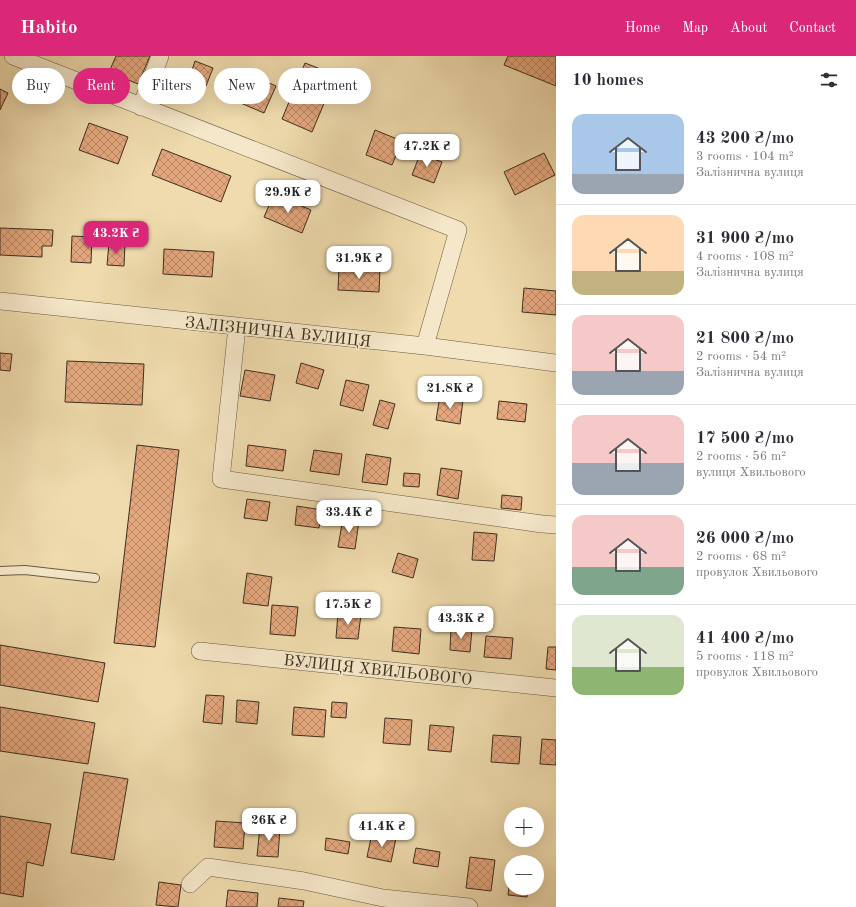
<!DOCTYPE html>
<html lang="en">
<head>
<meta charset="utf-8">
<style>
	:root { --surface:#fff; --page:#f2f2f3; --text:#2b2b33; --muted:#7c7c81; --line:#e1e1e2; --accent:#db2777 }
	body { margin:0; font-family:"Old Standard TT",serif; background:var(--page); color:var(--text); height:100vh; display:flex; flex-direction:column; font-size:15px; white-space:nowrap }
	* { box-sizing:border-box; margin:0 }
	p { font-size:13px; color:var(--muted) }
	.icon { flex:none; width:22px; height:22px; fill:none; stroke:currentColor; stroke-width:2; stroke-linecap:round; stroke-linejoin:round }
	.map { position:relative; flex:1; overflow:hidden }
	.side { display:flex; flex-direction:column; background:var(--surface); width:300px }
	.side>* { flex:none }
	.top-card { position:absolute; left:12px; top:12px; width:380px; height:36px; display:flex; gap:8px }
	.controls { position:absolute; left:504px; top:751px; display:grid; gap:8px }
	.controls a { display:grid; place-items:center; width:40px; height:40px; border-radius:50%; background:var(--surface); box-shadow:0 4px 16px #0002; font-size:20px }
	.price { position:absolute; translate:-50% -34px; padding:0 9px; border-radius:8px; background:#fff; color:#222; font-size:13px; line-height:26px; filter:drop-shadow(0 1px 2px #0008) }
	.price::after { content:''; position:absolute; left:50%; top:24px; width:12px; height:9px; margin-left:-6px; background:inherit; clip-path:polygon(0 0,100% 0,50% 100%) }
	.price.selected { background:var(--accent); color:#fff }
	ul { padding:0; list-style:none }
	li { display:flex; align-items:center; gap:12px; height:100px; padding:0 16px }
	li+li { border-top:1px solid var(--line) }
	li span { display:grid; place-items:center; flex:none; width:112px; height:80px; border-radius:12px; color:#555 }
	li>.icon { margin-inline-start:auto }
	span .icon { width:48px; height:48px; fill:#fffc; stroke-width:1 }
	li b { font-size:17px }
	h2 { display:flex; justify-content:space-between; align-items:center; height:48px; padding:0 16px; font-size:17px }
	.tag { padding:0 14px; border-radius:18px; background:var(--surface); box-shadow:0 4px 16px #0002; font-size:14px; line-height:36px }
	.tag.selected { background:var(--accent); color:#fff }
	header { display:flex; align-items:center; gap:24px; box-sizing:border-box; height:56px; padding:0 20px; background:var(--accent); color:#fff }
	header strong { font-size:19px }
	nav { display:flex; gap:22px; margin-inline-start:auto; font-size:14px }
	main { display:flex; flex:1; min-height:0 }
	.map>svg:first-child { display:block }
	.building { fill:url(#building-cross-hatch); stroke:#3e2f20 }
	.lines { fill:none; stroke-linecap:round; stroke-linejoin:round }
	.lane-casing { stroke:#6a5a43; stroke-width:10 }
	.street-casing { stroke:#6a5a43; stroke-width:18 }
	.lane { stroke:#f5e8ca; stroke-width:8 }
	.street { stroke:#f5e8ca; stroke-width:17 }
	.labels { text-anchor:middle; stroke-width:3.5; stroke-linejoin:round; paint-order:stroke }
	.street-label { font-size:16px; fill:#3e2f20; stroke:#f5e8ca }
</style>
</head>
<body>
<header>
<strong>Habito</strong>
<nav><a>Home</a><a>Map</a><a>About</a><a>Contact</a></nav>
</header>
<main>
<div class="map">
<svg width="556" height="851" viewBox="0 0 556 851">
	<defs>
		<pattern id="building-cross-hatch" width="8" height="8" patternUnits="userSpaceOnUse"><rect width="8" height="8" fill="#e5a87e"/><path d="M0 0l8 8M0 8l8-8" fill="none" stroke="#bb8967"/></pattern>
	</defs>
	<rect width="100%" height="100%" fill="#efdbad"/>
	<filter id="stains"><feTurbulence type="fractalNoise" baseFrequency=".005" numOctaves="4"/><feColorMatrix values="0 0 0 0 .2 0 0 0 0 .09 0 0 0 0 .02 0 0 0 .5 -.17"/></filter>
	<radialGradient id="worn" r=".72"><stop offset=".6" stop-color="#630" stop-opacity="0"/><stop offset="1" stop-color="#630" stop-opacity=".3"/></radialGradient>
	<!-- building -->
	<path class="building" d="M116 0H150L138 28 109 16Z
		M508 0H556V30L504 9Z
		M195 5 213 12 206 30 189 23Z
		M305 7 336 19 312 76 282 63Z
		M241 15 276 30 264 57 229 42Z
		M0 33 8 37 0 54Z
		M89 67 128 81 118 108 79 94Z
		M375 74 402 85 392 109 366 99Z
		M162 93 231 120 221 146 152 119Z
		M544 97 555 119 515 139 504 116Z
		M420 98 442 106 434 127 412 119Z
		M274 138 311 154 302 177 264 161Z
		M0 172 53 174 52 190H42V201L0 199Z
		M72 180 92 181 91 207 71 206Z
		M109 187 125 188 124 210 107 209Z
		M164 193 214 196 212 221 163 218Z
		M339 211 380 213 379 236 338 234Z
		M524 232 556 235V259L522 256Z
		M0 297 12 298 10 315 0 314Z
		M67 305 144 308 142 349 65 346Z
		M301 307 324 314 318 333 296 327Z
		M245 314 275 319 270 345 240 340Z
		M346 324 369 329 363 355 340 349Z
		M440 340 463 344 460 368 436 364Z
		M380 344 395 348 388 373 373 369Z
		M499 345 527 348 525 366 497 363Z
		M137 389 179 394 155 591 114 587Z
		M248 389 286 394 283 415 246 410Z
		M314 394 342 398 339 419 310 415Z
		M366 398 391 402 387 429 362 426Z
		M441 412 462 415 458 443 437 439Z
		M404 417 420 418 419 431 403 430Z
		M502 439 522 441 521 454 501 452Z
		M247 443 270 446 267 465 244 462Z
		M297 450 322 454 319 472 295 469Z
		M343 462 359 465 355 493 338 491Z
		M474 476 497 478 494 505 472 504Z
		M398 497 418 503 413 522 392 516Z
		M247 517 272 521 268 550 243 547Z
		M272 549 298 551 295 580 270 578Z
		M433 552 449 554 446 573 430 571Z
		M338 557 361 558 358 583 336 582Z
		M394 571 421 573 419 598 392 595Z
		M451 572 472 573 470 596 450 594Z
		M486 580 513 582 511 603 484 601Z
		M0 589 105 607 98 646 0 629Z
		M548 591H556V614L546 613Z
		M206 639 224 640 222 668 203 666Z
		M237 644 259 646 257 668 236 666Z
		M332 646 347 647 346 662 331 661Z
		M0 651 95 667 88 708 0 695Z
		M294 651 326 654 324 681 292 679Z
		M385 662 412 664 410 689 383 687Z
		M430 669 454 671 451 696 428 694Z
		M493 679 521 681 519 708 491 706Z
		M542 683 556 684V709L540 708Z
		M84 716 128 723 114 804 71 797Z
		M0 760 51 768 43 810 27 806 23 841 0 837Z
		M216 765 245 767 243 793 214 791Z
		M260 770 280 772 278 801 257 800Z
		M372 777 396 782 391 806 367 801Z
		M326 782 350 786 348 798 325 794Z
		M416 792 440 796 438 811 413 807Z
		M470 801 495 804 491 835 466 832Z
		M511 816V832H528L527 841 508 839Z
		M159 826 181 829 178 851 156 849Z
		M228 834 258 837 257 851H226Z
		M279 842 304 845 303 851H278Z"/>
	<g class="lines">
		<defs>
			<path id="lane" d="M0 515 25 514 95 522"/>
			<path id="street" d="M13 0 458 174 425 290
				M141 51 160 0
				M0 245 425 290 556 307
				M237 271 221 423 542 468 556 469
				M200 595 556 632
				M190 828 208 811 304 825 383 842 469 851"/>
		</defs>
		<!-- lane casing -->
		<use href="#lane" class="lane-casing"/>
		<!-- street casing -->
		<use href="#street" class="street-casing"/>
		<!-- lane -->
		<use href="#lane" class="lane"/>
		<!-- street -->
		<use href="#street" class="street"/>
	</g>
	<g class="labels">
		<!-- street labels -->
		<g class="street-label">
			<text transform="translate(278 275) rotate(6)" y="6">ЗАЛІЗНИЧНА ВУЛИЦЯ</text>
			<text transform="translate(378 613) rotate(6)" y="6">ВУЛИЦЯ ХВИЛЬОВОГО</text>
		</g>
	</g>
	<rect width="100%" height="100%" filter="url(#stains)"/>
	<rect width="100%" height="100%" fill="url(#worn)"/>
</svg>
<div class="controls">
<a>+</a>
<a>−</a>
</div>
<b class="price" style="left:427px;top:112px">47.2K ₴</b>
<b class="price" style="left:288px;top:158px">29.9K ₴</b>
<b class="price selected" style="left:116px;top:199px">43.2K ₴</b>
<b class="price" style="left:359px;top:224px">31.9K ₴</b>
<b class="price" style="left:450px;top:354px">21.8K ₴</b>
<b class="price" style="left:349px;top:478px">33.4K ₴</b>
<b class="price" style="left:348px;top:570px">17.5K ₴</b>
<b class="price" style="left:461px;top:584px">43.3K ₴</b>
<b class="price" style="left:269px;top:786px">26K ₴</b>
<b class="price" style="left:382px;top:792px">41.4K ₴</b>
<div class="top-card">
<a class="tag">Buy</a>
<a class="tag selected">Rent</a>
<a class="tag">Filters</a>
<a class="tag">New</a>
<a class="tag">Apartment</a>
</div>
</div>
<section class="side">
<h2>10 homes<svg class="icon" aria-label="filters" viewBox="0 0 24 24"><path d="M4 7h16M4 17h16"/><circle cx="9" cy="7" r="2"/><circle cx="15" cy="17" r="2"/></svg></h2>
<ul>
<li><span style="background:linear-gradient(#a9c7e8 75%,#9aa5b1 0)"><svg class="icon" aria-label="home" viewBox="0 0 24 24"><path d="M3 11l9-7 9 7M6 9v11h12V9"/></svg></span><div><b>43 200 ₴/mo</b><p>3 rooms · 104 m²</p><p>Залізнична вулиця</p></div></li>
<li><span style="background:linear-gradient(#ffd9b3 70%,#c2b280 0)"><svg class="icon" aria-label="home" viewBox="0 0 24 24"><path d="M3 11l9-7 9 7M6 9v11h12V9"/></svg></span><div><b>31 900 ₴/mo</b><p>4 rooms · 108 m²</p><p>Залізнична вулиця</p></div></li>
<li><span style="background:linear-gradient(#f6c9c9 70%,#9aa5b1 0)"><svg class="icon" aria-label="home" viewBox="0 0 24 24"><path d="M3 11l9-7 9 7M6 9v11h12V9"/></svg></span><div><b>21 800 ₴/mo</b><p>2 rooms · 54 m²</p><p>Залізнична вулиця</p></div></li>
<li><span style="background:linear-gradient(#f6c9c9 60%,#9aa5b1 0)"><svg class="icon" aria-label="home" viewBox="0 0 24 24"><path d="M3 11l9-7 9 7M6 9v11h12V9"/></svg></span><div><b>17 500 ₴/mo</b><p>2 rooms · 56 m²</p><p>вулиця Хвильового</p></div></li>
<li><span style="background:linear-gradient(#f6c9c9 65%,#7fa58c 0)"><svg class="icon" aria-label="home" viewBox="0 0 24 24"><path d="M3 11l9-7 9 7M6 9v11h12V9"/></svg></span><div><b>26 000 ₴/mo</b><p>2 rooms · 68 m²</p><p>провулок Хвильового</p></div></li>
<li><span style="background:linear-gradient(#dfe7d0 65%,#8fb573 0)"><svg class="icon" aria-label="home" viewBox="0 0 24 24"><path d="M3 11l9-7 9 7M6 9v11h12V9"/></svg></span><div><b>41 400 ₴/mo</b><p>5 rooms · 118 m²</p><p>провулок Хвильового</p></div></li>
</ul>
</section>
</main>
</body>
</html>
